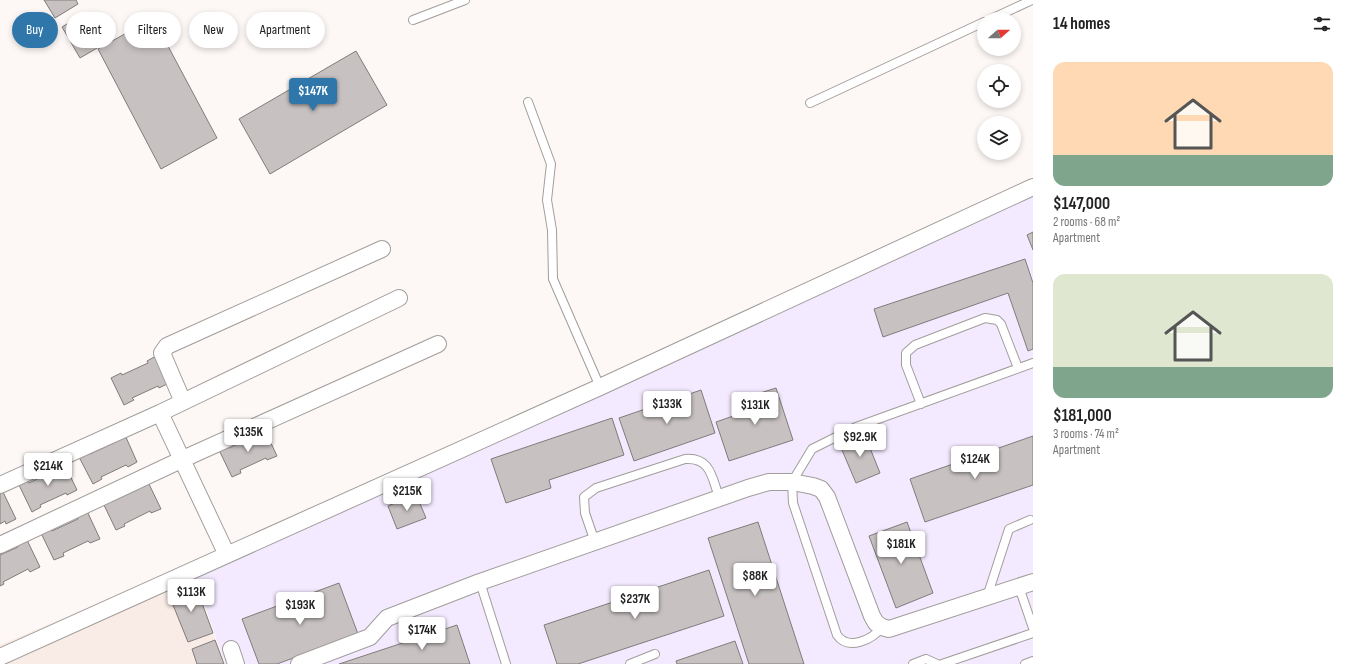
<!DOCTYPE html>
<html lang="en">
<head>
<meta charset="utf-8">
<style>
	:root { --surface:#fff; --page:#f6f6f6; --text:#222; --muted:#767676; --accent:#2f77ab }
	body { margin:0; font-family:"Sofia Sans Condensed",sans-serif; background:var(--page); color:var(--text); height:100vh; display:flex; flex-direction:column; font-size:15px; white-space:nowrap }
	* { box-sizing:border-box; margin:0 }
	p { font-size:13px; color:var(--muted) }
	.icon { flex:none; width:22px; height:22px; fill:none; stroke:currentColor; stroke-width:2; stroke-linecap:round; stroke-linejoin:round }
	.map { position:relative; flex:1; overflow:hidden }
	.drawer { display:flex; flex-direction:column; background:var(--surface); width:320px }
	.drawer>* { flex:none }
	.top-card { position:absolute; left:12px; top:12px; width:380px; height:36px; display:flex; gap:8px }
	.needle { width:26px; rotate:69deg }
	.fabs { position:absolute; left:977px; top:12px; display:grid; gap:8px }
	.fabs a { display:grid; place-items:center; width:44px; height:44px; border-radius:50%; background:var(--surface); box-shadow:0 2px 6px #0003; font-size:20px }
	.price { position:absolute; translate:-50% -34px; padding:0 9px; border-radius:4px; background:#fff; color:#222; font-size:13px; line-height:26px; filter:drop-shadow(0 1px 2px #0008) }
	.price::after { content:''; position:absolute; left:50%; top:24px; width:12px; height:9px; margin-left:-6px; background:inherit; clip-path:polygon(0 0,100% 0,50% 100%) }
	.price.active { background:var(--accent); color:#fff }
	ul { padding:0; list-style:none }
	li { display:grid; align-content:center; gap:8px; height:212px; padding:0 20px }
	li span { display:grid; place-items:center; height:124px; border-radius:12px; color:#555 }
	li>.icon { margin-inline-start:auto }
	span .icon { width:72px; height:72px; fill:#fffc; stroke-width:1 }
	li b { font-size:17px }
	h2 { display:flex; justify-content:space-between; align-items:center; height:48px; padding:0 20px; font-size:17px }
	.pill { padding:0 14px; border-radius:18px; background:var(--surface); box-shadow:0 2px 6px #0003; font-size:14px; line-height:36px }
	.pill.active { background:var(--accent); color:#fff }
	main { display:flex; flex:1; min-height:0 }
	.map>svg:first-child { display:block }
	.built { fill:#f9ebe5 }
	.medical { fill:#f4eaff }
	.building { fill:#c7c1c1; stroke:#817c7b }
	.lines { fill:none; stroke-linecap:round; stroke-linejoin:round }
	.lane-casing { stroke:#a19d9a; stroke-width:10 }
	.street-casing { stroke:#a19d9a; stroke-width:18 }
	.lane { stroke:#fff; stroke-width:8 }
	.street { stroke:#fff; stroke-width:16 }
</style>
</head>
<body>
<main>
<div class="map">
<svg width="1033" height="664" viewBox="0 0 1033 664">
	<rect width="100%" height="100%" fill="#fdf7f5"/>
	<!-- built -->
	<path class="built" d="M189 565 224 664H0V645Z"/>
	<!-- medical -->
	<path class="medical" d="M1033 187V664H225L197 582 191 571Z"/>
	<!-- building -->
	<path class="building" d="M44 0H76L78 4 55 18Z
		M85 13 104 44 80 58 62 27Z
		M153 18 217 138 161 169 98 49Z
		M356 51 387 105 270 174 239 119Z
		M1033 232V250L1027 235Z
		M1025 259 1033 283V349L1028 351 1008 293 883 337 874 309Z
		M156 356 169 383 159 388 158 386 132 398 134 400 124 405 111 378 121 373 122 375 148 363 147 361Z
		M776 388 793 440 729 461 716 422 739 414 735 401Z
		M701 390 715 433 634 461 619 418Z
		M612 418 624 455 549 480 551 488 506 503 491 459Z
		M264 428 277 456 267 460 266 458 240 470 241 473 232 477 219 450 228 445 229 448 255 435 254 433Z
		M864 433 880 473 856 483 839 443Z
		M125 435 137 462 128 467 126 465 101 477 102 479 93 484 79 457 89 452 90 454 116 442 115 440Z
		M1033 436V485L925 522 910 479Z
		M64 463 77 490 67 495 66 493 40 505 41 507 32 512 19 485 28 480 29 483 55 470 54 468Z
		M148 482 161 509 151 513 150 511 124 524 125 526 116 530 103 503 112 499 113 501 139 489 138 486Z
		M3 492 16 519 6 524 5 521 0 524V493Z
		M416 494 426 518 397 529 388 506Z
		M87 511 100 539 90 543 88 541 63 553 64 556 54 560 41 533 51 528 52 531 78 519 77 516Z
		M758 522 804 664H749L708 538Z
		M907 522 933 593 896 608 869 536Z
		M27 540 40 567 30 572 28 569 3 582 4 584 0 586V555L18 547 17 545Z
		M709 570 724 616 578 664H557L544 625Z
		M339 583 358 634 277 664H259L242 619Z
		M195 584 213 633 188 642 169 595Z
		M457 625 470 664H339Z
		M215 640 224 664H197L192 649Z
		M735 641 743 664H677L676 661Z"/>
	<g class="lines">
		<defs>
			<path id="lane" d="M991 19 1032 0
				M413 20 465 0
				M528 102 551 164 547 200 552 230 553 279 600 387
				M810 103 984 22
				M921 404 906 365V353L915 345 985 318 997 320 1001 324 1018 368
				M595 542 585 513 584 497 596 488 685 459C711 457 712 478 719 497
				M480 582 506 664
				M1019 587 1033 628
				M987 597 1009 529 1030 520
				M882 627C872 640 848 651 837 635L793 503 792 482 812 449 856 427 1033 363
				M630 664 655 654
				M913 664 926 659 937 664
				M942 664 1033 633
				M1025 664 1033 661"/>
			<path id="street" d="M183 402 162 353 167 346 382 249
				M160 413 227 555
				M0 485 160 413 399 298
				M0 545 183 459 438 344
				M231 649 236 664
				M0 657 600 387 1033 187
				M299 664 370 637 387 618 480 582 748 488 769 482H792L813 486 821 489 827 497 872 616 876 623 882 627 889 629 1033 582"/>
		</defs>
		<!-- lane casing -->
		<use href="#lane" class="lane-casing"/>
		<!-- street casing -->
		<use href="#street" class="street-casing"/>
		<!-- lane -->
		<use href="#lane" class="lane"/>
		<!-- street -->
		<use href="#street" class="street"/>
	</g>
</svg>
<div class="fabs">
<a><svg class="needle" viewBox="-14 -14 28 28"><path d="M0-13l5 13h-10z" fill="#e53935"/><path d="M0 13l5-13h-10z" fill="#767676"/></svg></a>
<a><svg class="icon" aria-label="locate" viewBox="0 0 24 24"><circle cx="12" cy="12" r="6"/><path d="M12 2v4M12 18v4M2 12h4M18 12h4"/></svg></a>
<a><svg class="icon" aria-label="layers" viewBox="0 0 24 24"><path d="M12 4l9 5-9 5-9-5zM3 14l9 5 9-5"/></svg></a>
</div>
<b class="price active" style="left:313px;top:112px">$147K</b>
<b class="price" style="left:667px;top:425px">$133K</b>
<b class="price" style="left:755px;top:426px">$131K</b>
<b class="price" style="left:248px;top:453px">$135K</b>
<b class="price" style="left:860px;top:458px">$92.9K</b>
<b class="price" style="left:975px;top:480px">$124K</b>
<b class="price" style="left:48px;top:487px">$214K</b>
<b class="price" style="left:407px;top:512px">$215K</b>
<b class="price" style="left:901px;top:565px">$181K</b>
<b class="price" style="left:755px;top:597px">$88K</b>
<b class="price" style="left:191px;top:613px">$113K</b>
<b class="price" style="left:635px;top:620px">$237K</b>
<b class="price" style="left:300px;top:626px">$193K</b>
<b class="price" style="left:422px;top:651px">$174K</b>
<div class="top-card">
<a class="pill active">Buy</a>
<a class="pill">Rent</a>
<a class="pill">Filters</a>
<a class="pill">New</a>
<a class="pill">Apartment</a>
</div>
</div>
<section class="drawer">
<h2>14 homes<svg class="icon" aria-label="filters" viewBox="0 0 24 24"><path d="M4 7h16M4 17h16"/><circle cx="9" cy="7" r="2"/><circle cx="15" cy="17" r="2"/></svg></h2>
<ul>
<li><span style="background:linear-gradient(#ffd9b3 75%,#7fa58c 0)"><svg class="icon" aria-label="home" viewBox="0 0 24 24"><path d="M3 11l9-7 9 7M6 9v11h12V9"/></svg></span><div><b>$147,000</b><p>2 rooms · 68 m²</p><p>Apartment</p></div></li>
<li><span style="background:linear-gradient(#dfe7d0 75%,#7fa58c 0)"><svg class="icon" aria-label="home" viewBox="0 0 24 24"><path d="M3 11l9-7 9 7M6 9v11h12V9"/></svg></span><div><b>$181,000</b><p>3 rooms · 74 m²</p><p>Apartment</p></div></li>
</ul>
</section>
</main>
</body>
</html>
